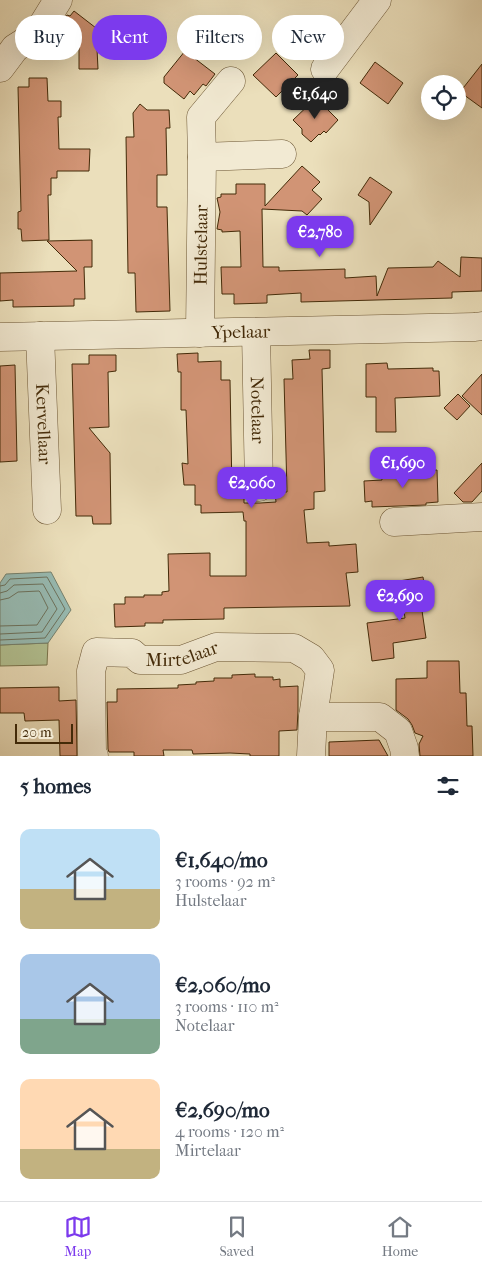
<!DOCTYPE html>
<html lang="en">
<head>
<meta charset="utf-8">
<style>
	:root { --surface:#fff; --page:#f6f6f7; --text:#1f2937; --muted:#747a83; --line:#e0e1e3; --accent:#7c3aed }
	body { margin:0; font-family:"IM FELL French Canon",serif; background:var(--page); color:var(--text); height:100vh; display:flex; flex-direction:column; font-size:19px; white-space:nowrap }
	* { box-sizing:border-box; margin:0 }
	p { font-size:16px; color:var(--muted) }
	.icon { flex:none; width:28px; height:28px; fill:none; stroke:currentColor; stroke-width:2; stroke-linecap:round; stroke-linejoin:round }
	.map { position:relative; height:756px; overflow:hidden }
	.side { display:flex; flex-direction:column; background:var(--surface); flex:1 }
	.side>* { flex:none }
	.top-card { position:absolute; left:15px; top:15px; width:452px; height:45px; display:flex; gap:10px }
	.controls { position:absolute; left:421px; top:75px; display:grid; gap:10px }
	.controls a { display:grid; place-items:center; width:45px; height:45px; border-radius:50%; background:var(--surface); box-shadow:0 5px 20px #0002; font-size:25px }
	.scale { position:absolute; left:15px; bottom:12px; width:58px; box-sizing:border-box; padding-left:5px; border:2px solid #432a08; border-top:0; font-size:14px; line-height:18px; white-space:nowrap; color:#432a08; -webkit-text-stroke:4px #f2ead3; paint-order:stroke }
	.price { position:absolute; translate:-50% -42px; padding:0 11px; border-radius:10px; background:var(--accent); color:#fff; font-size:16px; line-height:32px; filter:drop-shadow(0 1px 2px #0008) }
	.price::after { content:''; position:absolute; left:50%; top:30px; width:15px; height:11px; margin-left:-8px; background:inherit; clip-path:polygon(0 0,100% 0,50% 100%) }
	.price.active { background:#222; color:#fff }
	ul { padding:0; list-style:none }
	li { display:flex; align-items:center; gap:15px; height:125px; padding:0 20px }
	li span { display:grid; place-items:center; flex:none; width:140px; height:100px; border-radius:10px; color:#555 }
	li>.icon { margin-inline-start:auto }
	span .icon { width:60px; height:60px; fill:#fffc; stroke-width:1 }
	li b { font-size:21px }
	h2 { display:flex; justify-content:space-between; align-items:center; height:60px; padding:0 20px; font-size:21px }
	.pill { padding:0 18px; border-radius:22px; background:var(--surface); box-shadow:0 5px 20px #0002; font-size:18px; line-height:45px }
	.pill.active { background:var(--accent); color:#fff }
	.menu { display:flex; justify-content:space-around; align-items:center; height:70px; border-top:1px solid var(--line); background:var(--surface); font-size:14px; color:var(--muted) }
	.menu a { display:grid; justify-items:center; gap:2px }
	.menu .active { color:var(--accent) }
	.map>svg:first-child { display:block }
	.green { fill:#b3c293; stroke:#7b764e }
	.water { fill:#98bcb4; stroke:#76826f }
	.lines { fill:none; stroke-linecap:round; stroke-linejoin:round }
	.shore { stroke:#6e735e; stroke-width:1 }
	.building { fill:#d19475; stroke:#432a08 }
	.minor-casing { stroke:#6d5735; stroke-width:29 }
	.minor { stroke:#f2ead3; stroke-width:28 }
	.labels { text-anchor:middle; stroke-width:5; stroke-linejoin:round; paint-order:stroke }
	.street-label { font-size:18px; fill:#432a08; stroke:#f2ead3 }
</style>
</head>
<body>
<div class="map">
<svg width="482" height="756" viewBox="0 0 482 756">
	<rect width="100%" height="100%" fill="#ebdfbb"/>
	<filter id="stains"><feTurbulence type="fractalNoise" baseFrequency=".004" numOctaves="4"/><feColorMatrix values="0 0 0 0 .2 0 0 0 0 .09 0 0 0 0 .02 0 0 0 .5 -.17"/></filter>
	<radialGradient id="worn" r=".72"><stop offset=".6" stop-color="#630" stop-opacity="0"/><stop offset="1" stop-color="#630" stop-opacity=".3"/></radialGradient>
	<!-- green -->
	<path class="green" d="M48 643 47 665 0 666V645Z"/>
	<!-- water -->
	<path class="water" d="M51 572 71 610 48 643 0 645V583L6 574Z"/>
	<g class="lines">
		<!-- shore -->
		<path class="shore" d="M0 586 5 585 10 579 47 577 65 609 45 638 0 640
			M0 593 7 591 14 585 43 584 57 609 42 632 0 634
			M0 600 9 598 18 592 39 591 40 592 48 608 37 625 0 626"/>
	</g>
	<!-- building -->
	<path class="building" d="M74 11 96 28 98 69H79V47L66 37 68 35 59 28 67 15 70 16Z
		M185 51 215 74 206 86 203 84 194 95 190 91 184 99 164 83V77Z
		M276 53 298 75 276 97 253 75Z
		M375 62 403 83 388 104 360 83Z
		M482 64V108L460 92Z
		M29 78H47L48 101H61V117H58L59 149H90L89 171H57V178H51V195H48L49 240 22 241 21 229H18V212L21 211 18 87H29Z
		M316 98 338 120 326 133 324 131 320 135 319 134 311 142 302 134V129L293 120Z
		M140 104 147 110H169L170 128H166L167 175H157V207H167L170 311 136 312 135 273H128L126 137H134L133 113Z
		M302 166 320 182 312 190 322 199 307 215 302 211 262 209 263 267H279V271L345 269V278L376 276 377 296 388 268 433 267 438 261 460 277 461 257 482 258V291L452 292V298L301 302V293L267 295V303L234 304V294H222L221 267H241L240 231 222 232V230L217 229 220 212 217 198 221 197V194H236V184H265V206Z
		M370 177 392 192 370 225 369 202 358 195Z
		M92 240V267H84L85 299H74V306L13 307V300L0 301V273L77 271 47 241Z
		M309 350H330V368L322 369 325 491 314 492V509L304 510 307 543 329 542V546L356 544 358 572 346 573 350 606 224 608V619L163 620V623H145V626L115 627 114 604H125V597H144V595H162V592L169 591 168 554 210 553V576H246V521H244L243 512 201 513V505H195V485H184L182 463 188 464 186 410H181V372H178L177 354 198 353V362L221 361V380H230L232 493H244V503H260L276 502 275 492H287L284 379H293L292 360 310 359Z
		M89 355H116V371L108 372 109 427 89 428 110 453 111 524H93L92 516H76L72 364H89Z
		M387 363 388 369 433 368V371H439L440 396 395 398 396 432H376V397H366V364Z
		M15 365 17 461 0 462V366Z
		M482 374V415L462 396Z
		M458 394 470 406 457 420 444 408Z
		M482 463V491L472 502H463L454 493Z
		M381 469H404V472L437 470 438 502 426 503V505L372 507V501L365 502 364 481 382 480Z
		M423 577 426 596 420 597 426 638 393 643 394 658 372 661 367 623 405 618 399 581Z
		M427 661H459L460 693H466L467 726H472L473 756H420L419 744 423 736 415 733 412 725 408 719 396 710V679L427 678Z
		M255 674V677H273V680L280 679V687L298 686V711L297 730 279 731V756H250V754L230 753 193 754 192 750H163L164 756H134V752H109L108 749 107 702H117V689L178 688V685L196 684V682L214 681V678H232V675Z
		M59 687V701L76 700 77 756H60L59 720 25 721 24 713H0V688Z
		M379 740 388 756H329V742Z"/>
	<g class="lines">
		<defs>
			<g id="minor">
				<path d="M0 68 15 48 37 34 58 0"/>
				<path d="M325 69 377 0"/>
				<path d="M202 157 282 154"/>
				<path id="s1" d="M256 332 259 487"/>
				<path id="s2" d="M200 333 202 157 201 117 231 81"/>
				<path id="s3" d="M40 336 47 510"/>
				<path id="s4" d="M0 337 475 327 482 326"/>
				<path d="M394 522 482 517"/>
				<path d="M313 717H380L398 731 404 748 405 756"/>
				<path id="s5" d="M94 756 92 754 91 671 96 652 132 653 140 660H181L216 647 294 648 311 658 320 670 313 717 311 756"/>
			</g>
		</defs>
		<!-- minor casing -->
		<use href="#minor" class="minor-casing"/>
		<!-- minor -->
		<use href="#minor" class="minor"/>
	</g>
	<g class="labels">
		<!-- street labels -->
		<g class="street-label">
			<text dy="6" stroke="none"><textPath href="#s2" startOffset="88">Hulstelaar</textPath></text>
			<text dy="6" stroke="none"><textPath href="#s4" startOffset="241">Ypelaar</textPath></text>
			<text dy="6" stroke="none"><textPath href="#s1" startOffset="78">Notelaar</textPath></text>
			<text dy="6" stroke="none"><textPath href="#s3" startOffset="88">Kervellaar</textPath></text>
			<text dy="6" stroke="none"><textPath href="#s5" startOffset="195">Mirtelaar</textPath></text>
		</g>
	</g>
	<rect width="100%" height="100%" filter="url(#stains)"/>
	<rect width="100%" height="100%" fill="url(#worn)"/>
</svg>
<div class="controls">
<a><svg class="icon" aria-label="locate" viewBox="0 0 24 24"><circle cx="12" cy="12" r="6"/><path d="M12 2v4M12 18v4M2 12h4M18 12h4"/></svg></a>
</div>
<div class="scale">20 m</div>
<b class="price active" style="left:315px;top:120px">€1,640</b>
<b class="price" style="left:320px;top:258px">€2,780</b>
<b class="price" style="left:403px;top:489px">€1,690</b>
<b class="price" style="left:252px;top:509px">€2,060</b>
<b class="price" style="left:400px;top:622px">€2,690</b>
<div class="top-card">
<a class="pill">Buy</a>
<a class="pill active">Rent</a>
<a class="pill">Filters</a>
<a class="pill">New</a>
</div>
</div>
<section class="side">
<h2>5 homes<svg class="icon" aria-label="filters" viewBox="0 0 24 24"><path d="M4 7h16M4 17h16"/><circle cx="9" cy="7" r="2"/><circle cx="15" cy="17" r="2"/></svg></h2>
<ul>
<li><span style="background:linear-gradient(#bfe0f5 60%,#c2b280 0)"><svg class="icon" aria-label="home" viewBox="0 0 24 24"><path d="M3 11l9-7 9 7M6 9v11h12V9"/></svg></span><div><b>€1,640/mo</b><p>3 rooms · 92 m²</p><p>Hulstelaar</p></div></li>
<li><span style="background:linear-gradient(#a9c7e8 65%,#7fa58c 0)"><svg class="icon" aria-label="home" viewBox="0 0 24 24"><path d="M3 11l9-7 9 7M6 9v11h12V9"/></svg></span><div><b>€2,060/mo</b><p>3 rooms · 110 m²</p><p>Notelaar</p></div></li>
<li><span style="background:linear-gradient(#ffd9b3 70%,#c2b280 0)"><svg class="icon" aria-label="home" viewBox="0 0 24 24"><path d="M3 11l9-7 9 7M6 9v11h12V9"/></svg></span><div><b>€2,690/mo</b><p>4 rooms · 120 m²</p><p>Mirtelaar</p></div></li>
</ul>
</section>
<nav class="menu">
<a class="active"><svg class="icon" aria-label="map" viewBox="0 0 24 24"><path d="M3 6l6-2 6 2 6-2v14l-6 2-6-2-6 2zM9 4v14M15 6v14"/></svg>Map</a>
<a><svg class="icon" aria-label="saved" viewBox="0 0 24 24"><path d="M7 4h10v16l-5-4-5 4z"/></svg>Saved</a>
<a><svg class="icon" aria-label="home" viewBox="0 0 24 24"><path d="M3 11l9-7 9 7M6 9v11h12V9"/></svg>Home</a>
</nav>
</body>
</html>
